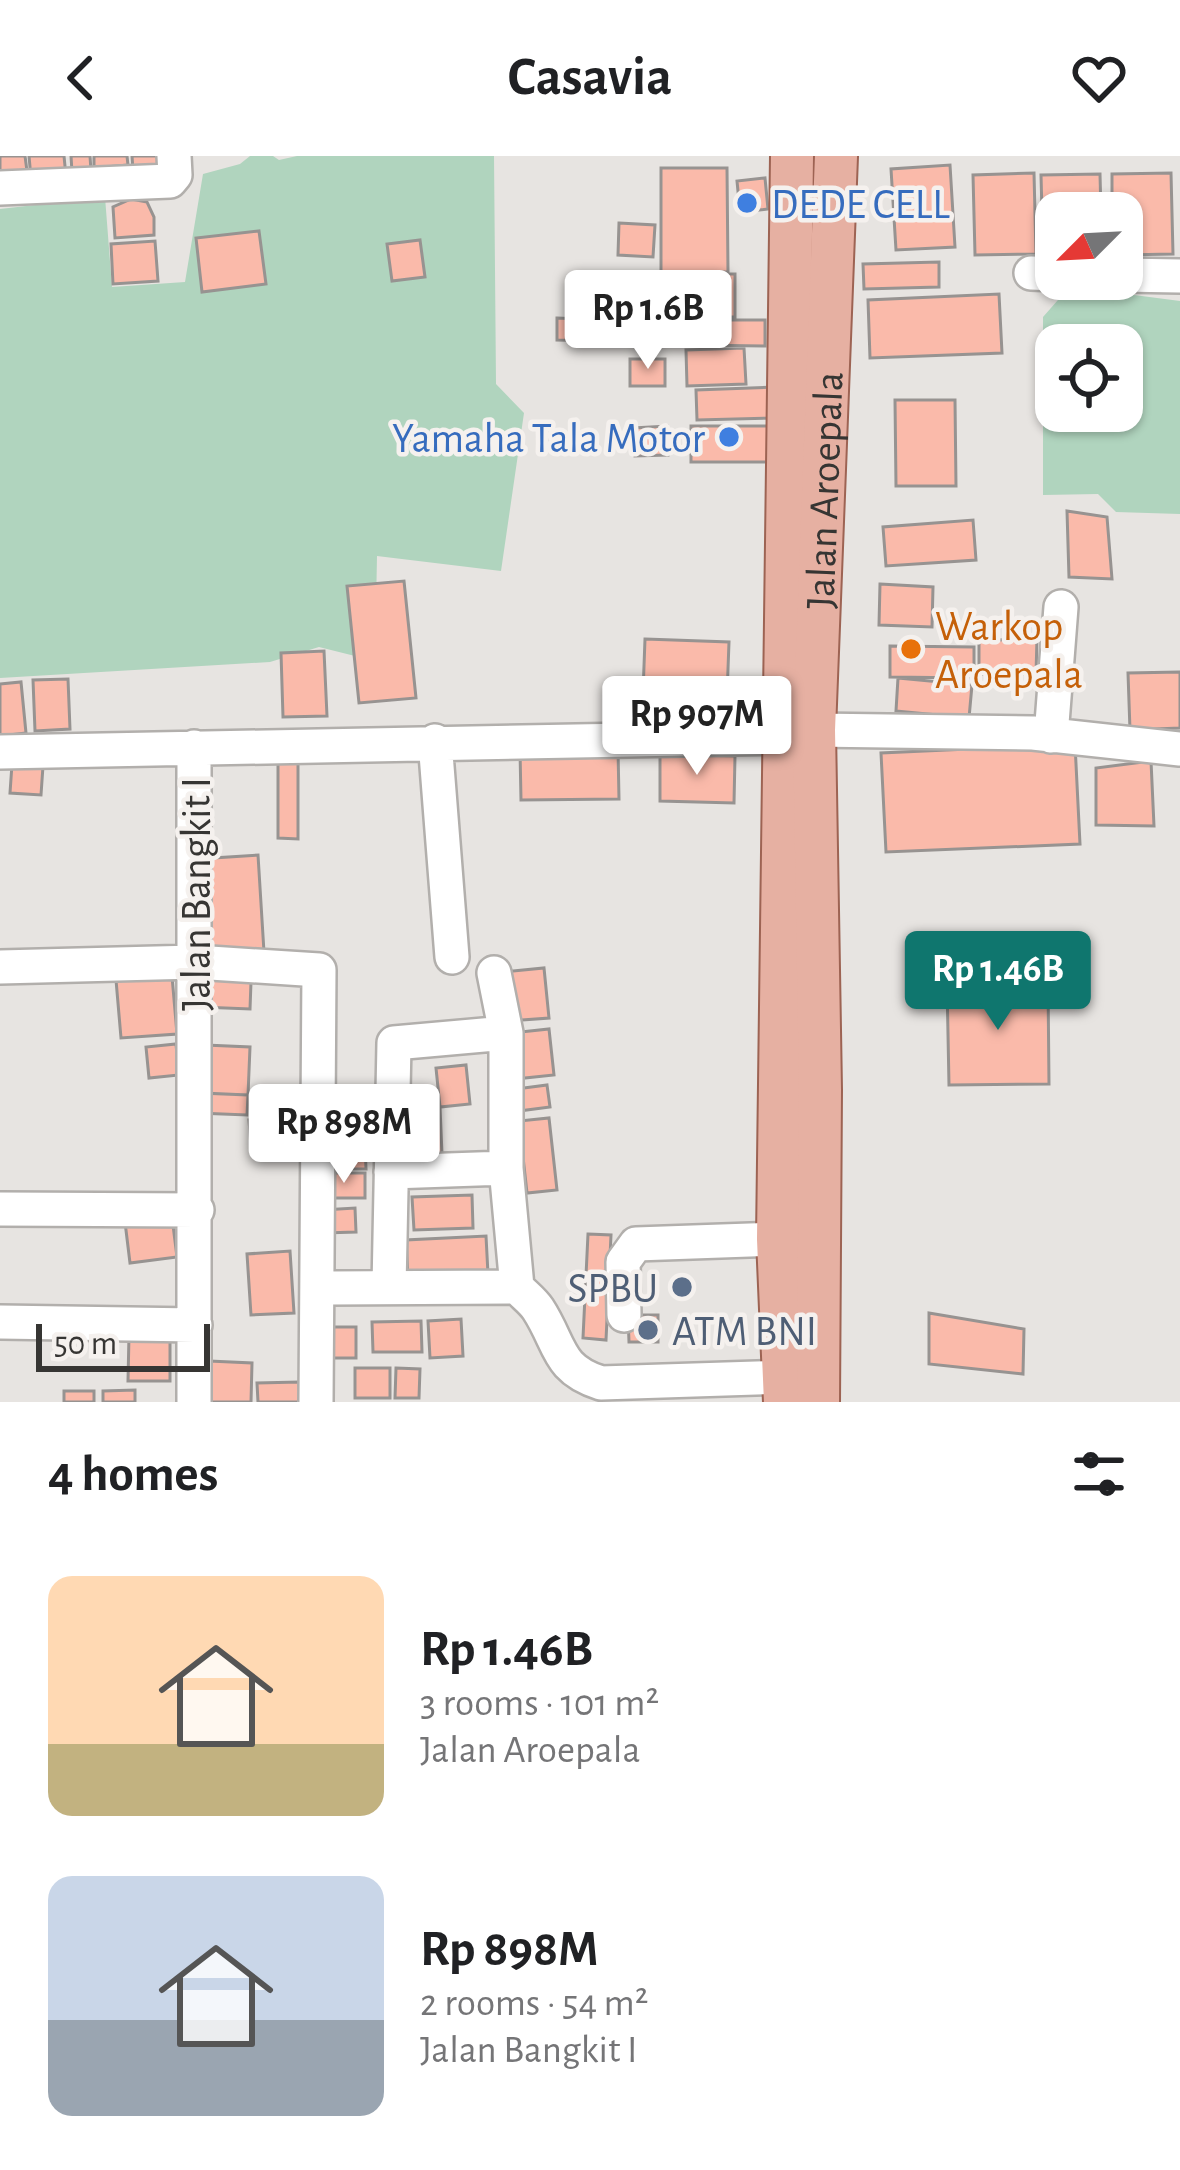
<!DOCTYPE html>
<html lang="en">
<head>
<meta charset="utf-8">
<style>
	:root { --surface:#fff; --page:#f6f6f6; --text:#202124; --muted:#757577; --accent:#0f766e }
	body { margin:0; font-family:"Alegreya Sans",sans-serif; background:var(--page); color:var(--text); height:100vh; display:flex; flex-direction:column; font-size:45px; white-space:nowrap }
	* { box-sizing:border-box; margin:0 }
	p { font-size:39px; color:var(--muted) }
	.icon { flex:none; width:66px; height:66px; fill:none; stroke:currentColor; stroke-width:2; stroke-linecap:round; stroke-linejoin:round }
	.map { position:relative; height:1246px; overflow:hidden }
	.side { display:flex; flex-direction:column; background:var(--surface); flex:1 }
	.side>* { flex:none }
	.needle { width:78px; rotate:246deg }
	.fabs { position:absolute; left:1035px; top:36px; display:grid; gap:24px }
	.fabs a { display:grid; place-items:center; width:108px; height:108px; border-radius:24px; background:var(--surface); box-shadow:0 3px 9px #0004; font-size:60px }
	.scale { position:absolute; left:36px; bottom:30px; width:174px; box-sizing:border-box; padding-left:12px; border:6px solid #363533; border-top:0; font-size:33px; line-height:42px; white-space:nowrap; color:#363533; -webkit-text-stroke:9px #f5f1ee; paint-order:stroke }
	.price { position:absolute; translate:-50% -102px; padding:0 27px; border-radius:12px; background:#fff; color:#222; font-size:39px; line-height:78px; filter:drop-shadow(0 3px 6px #0008) }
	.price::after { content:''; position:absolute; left:50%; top:72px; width:36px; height:27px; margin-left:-18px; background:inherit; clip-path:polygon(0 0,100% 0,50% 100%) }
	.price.active { background:var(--accent); color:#fff }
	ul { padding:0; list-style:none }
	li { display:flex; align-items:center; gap:36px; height:300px; padding:0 48px }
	li span { display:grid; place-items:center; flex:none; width:336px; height:240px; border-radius:24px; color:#555 }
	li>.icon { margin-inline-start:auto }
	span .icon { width:144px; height:144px; fill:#fffc; stroke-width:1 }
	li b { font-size:51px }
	h2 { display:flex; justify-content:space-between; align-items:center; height:144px; padding:0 48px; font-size:51px }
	header { display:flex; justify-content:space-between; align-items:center; height:156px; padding:0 48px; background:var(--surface); font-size:54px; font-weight:700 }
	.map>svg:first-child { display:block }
	.green { fill:#b0d4be; fill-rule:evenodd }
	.building { fill:#fabaaa; stroke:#979391; stroke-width:3 }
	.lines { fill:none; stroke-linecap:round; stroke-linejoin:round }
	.minor-casing { stroke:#b2afac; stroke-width:38 }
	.major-casing { stroke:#9d6353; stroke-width:46 }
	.minor { stroke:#fff; stroke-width:33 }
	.major { stroke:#e6b0a2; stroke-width:42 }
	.shop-dot { fill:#3f7fe0; stroke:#f5f1ee; stroke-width:4.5 }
	.food-dot { fill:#e8710a; stroke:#f5f1ee; stroke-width:4.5 }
	.service-dot { fill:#5c6f8a; stroke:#f5f1ee; stroke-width:4.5 }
	.labels { text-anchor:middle; stroke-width:9; stroke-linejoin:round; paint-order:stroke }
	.shop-label { font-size:42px; fill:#366cbe; stroke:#f5f1ee; text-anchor:start }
	.street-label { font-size:42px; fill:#363533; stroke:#f5f1ee }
	.food-label { font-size:42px; fill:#c56008; stroke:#f5f1ee; text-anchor:start }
	.service-label { font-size:42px; fill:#4e5e75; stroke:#f5f1ee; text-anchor:end }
</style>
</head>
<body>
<header><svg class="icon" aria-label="back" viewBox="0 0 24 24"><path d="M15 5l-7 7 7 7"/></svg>Casavia<svg class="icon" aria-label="heart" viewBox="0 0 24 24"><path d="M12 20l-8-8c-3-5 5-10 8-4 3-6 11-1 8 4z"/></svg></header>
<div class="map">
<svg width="1180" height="1246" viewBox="0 0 1180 1246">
	<rect width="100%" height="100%" fill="#e7e4e1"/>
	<!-- green -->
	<path class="green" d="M250 0H273L279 4 297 0H494L496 228 524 257 501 415 377 400 375 505 319 491 270 506 0 522V53L105 41 112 131 185 126 203 18 240 8Z
		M1065 136H1111L1180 145V358L1116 356 1098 338 1043 339V161ZM1056 189H1122V255H1056Z"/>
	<!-- building -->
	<path class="building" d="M0 0H25L27 15 0 17Z
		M29 0H64L66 20 31 22Z
		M71 0H90L91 15 72 16Z
		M94 0H127L128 9 94 12Z
		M132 0H163V13L133 14Z
		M950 9 955 91 896 94 891 13Z
		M661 12H727L728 116H661Z
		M1034 17 1036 98 975 99 973 19Z
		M1171 17 1173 98 1122 99V57H1112V18Z
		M1100 18 1101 57H1056V94L1043 95 1041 19Z
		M765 22 768 53 740 56 737 25Z
		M131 43 147 46 154 61V79L115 82 113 51Z
		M619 67 655 69 653 101 618 99Z
		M259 75 266 128 202 136 196 82Z
		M420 84 425 121 392 125 387 88Z
		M155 85 158 125 113 128 111 88Z
		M939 106V131L864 133 863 108Z
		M675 118H735V161H675Z
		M999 138 1002 197 870 202 868 144Z
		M557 162 601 164 600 185 557 184Z
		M692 164H765V190L692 189Z
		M744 192 746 228 687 230 686 194Z
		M630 203H665V230H630Z
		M776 231V262L697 264 696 234Z
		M895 244H955L956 330H896Z
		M667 270 668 299 635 300 634 272Z
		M691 270H775L776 306H691Z
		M1067 355 1107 361 1112 423 1069 421Z
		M973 364 976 404 886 410 883 371Z
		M404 425 416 542 359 547 347 430Z
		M880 428 933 431 932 471 879 469Z
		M1037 482 1036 518H979V485Z
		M645 483 729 486 726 567 642 564Z
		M890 490 974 491V522L890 521Z
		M324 495 327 560 283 561 281 497Z
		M1180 516V572L1130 574 1128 517Z
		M898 522 972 529 969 562 896 555Z
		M68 523 70 573 35 575 33 524Z
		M21 526 26 577 0 580V528Z
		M1075 588 1080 688 886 696 881 597Z
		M618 593 619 643 521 644 520 594Z
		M660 598 735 600 734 647 660 645Z
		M278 599 298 600V683L278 682Z
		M1151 605 1154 670 1096 669V612Z
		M12 608 43 610 41 639 10 637Z
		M258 699 264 796 205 800 198 703Z
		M544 812 549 862 508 865 504 816Z
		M172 820 177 878 121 882 116 824Z
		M203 823 251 826 250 853 201 851Z
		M1048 826 1049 928 949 929 947 827Z
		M549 873 554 919 515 923 511 877Z
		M176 888 179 919 149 922 146 891Z
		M205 889 250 891 248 939 203 937Z
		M466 909 470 948 440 951 436 912Z
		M547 929 550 951 519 955 516 933Z
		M199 937 248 939 247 959 198 957Z
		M440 951 442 998 401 1000 399 952Z
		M296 961 298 988 251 991 249 964Z
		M549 962 557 1034 527 1037 519 965Z
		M323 989H365L366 1013H323Z
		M323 1017H365V1042H323Z
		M472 1039 473 1072 414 1074 412 1041Z
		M355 1052 356 1076 324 1077 323 1054Z
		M172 1061 177 1101 130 1107 125 1066Z
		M588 1078 611 1079 606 1184 583 1182Z
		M486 1080 488 1118 408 1122 406 1084Z
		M290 1095 294 1157 251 1159 247 1098Z
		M929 1157 1024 1173 1023 1218 929 1208Z
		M628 1159H658V1186H629Z
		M461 1163 463 1200 430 1202 428 1165Z
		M421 1165 422 1196H373L372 1166Z
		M320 1171H356V1202H320Z
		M129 1179H170V1225H128Z
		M209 1205 252 1207 251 1246H197Z
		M355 1212H390V1242H355Z
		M396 1212 420 1213 419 1242H395Z
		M299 1226 300 1246H258L257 1227Z
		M135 1234V1246H103V1235Z
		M64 1235H94V1246H64Z"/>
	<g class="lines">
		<defs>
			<path id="minor" d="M0 32 170 25 175 19 174 0
				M1031 117 1056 118
				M1122 119 1180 120
				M814 574 1033 577 1180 593
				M1051 580 1061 451
				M435 585 452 801
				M194 591V1246
				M0 596 784 581
				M0 811 195 806 319 814 316 1246
				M494 817 506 877V1012L517 1131
				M391 1016 506 1012
				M0 1053 197 1054
				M389 1131 394 887 506 877
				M329 1132 517 1131C524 1139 532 1144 538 1153 561 1188 556 1213 601 1227L786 1221
				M624 1159 623 1106 636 1088 778 1083
				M0 1166 195 1169"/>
			<g id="major">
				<path d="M785 1246 778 1083 792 0"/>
				<path id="s1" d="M818 1246 820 934 814 574 836 0"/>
			</g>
		</defs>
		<!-- minor casing -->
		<use href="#minor" class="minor-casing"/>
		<!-- major casing -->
		<use href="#major" class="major-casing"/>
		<!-- minor -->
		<use href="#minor" class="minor"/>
		<!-- major -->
		<use href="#major" class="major"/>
	</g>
	<!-- markers -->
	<g class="shop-dot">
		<circle cx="747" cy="47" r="12"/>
		<circle cx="729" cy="281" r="12"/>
	</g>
	<circle class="food-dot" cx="911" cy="493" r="12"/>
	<g class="service-dot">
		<circle cx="682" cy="1131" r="12"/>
		<circle cx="648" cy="1174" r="12"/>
	</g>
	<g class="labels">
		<!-- shop labels -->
		<g class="shop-label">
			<text x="771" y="62">DEDE CELL</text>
			<text x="705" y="296" text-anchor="end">Yamaha Tala Motor</text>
		</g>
		<!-- street labels -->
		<g class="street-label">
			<text dy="15" stroke="none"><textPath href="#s1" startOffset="912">Jalan Aroepala</textPath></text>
			<text transform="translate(195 738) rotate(-90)" y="15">Jalan Bangkit I</text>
		</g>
		<!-- food labels -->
		<g class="food-label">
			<text x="935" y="484">Warkop<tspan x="935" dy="48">Aroepala</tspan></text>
		</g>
		<!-- service labels -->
		<g class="service-label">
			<text x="658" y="1146">SPBU</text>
			<text x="672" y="1189" text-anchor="start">ATM BNI</text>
		</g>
	</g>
</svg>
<div class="fabs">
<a><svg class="needle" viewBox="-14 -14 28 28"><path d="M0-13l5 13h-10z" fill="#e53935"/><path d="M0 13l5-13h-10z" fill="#757577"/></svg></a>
<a><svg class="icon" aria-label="locate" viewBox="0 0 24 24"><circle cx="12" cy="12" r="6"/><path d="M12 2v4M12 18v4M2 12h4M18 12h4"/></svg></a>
</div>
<div class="scale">50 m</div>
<b class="price" style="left:648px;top:216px">Rp 1.6B</b>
<b class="price" style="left:697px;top:622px">Rp 907M</b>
<b class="price active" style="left:998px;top:877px">Rp 1.46B</b>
<b class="price" style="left:344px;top:1030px">Rp 898M</b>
</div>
<section class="side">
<h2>4 homes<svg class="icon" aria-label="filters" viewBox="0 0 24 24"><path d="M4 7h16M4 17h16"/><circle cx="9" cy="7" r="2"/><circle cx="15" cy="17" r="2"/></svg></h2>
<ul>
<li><span style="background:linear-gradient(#ffd9b3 70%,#c2b280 0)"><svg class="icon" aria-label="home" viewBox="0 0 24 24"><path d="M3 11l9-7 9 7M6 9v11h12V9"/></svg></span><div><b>Rp 1.46B</b><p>3 rooms · 101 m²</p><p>Jalan Aroepala</p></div></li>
<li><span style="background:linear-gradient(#c9d6e8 60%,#9aa5b1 0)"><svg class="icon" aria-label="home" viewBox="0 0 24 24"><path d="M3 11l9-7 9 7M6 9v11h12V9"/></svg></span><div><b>Rp 898M</b><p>2 rooms · 54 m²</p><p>Jalan Bangkit I</p></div></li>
</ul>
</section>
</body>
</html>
